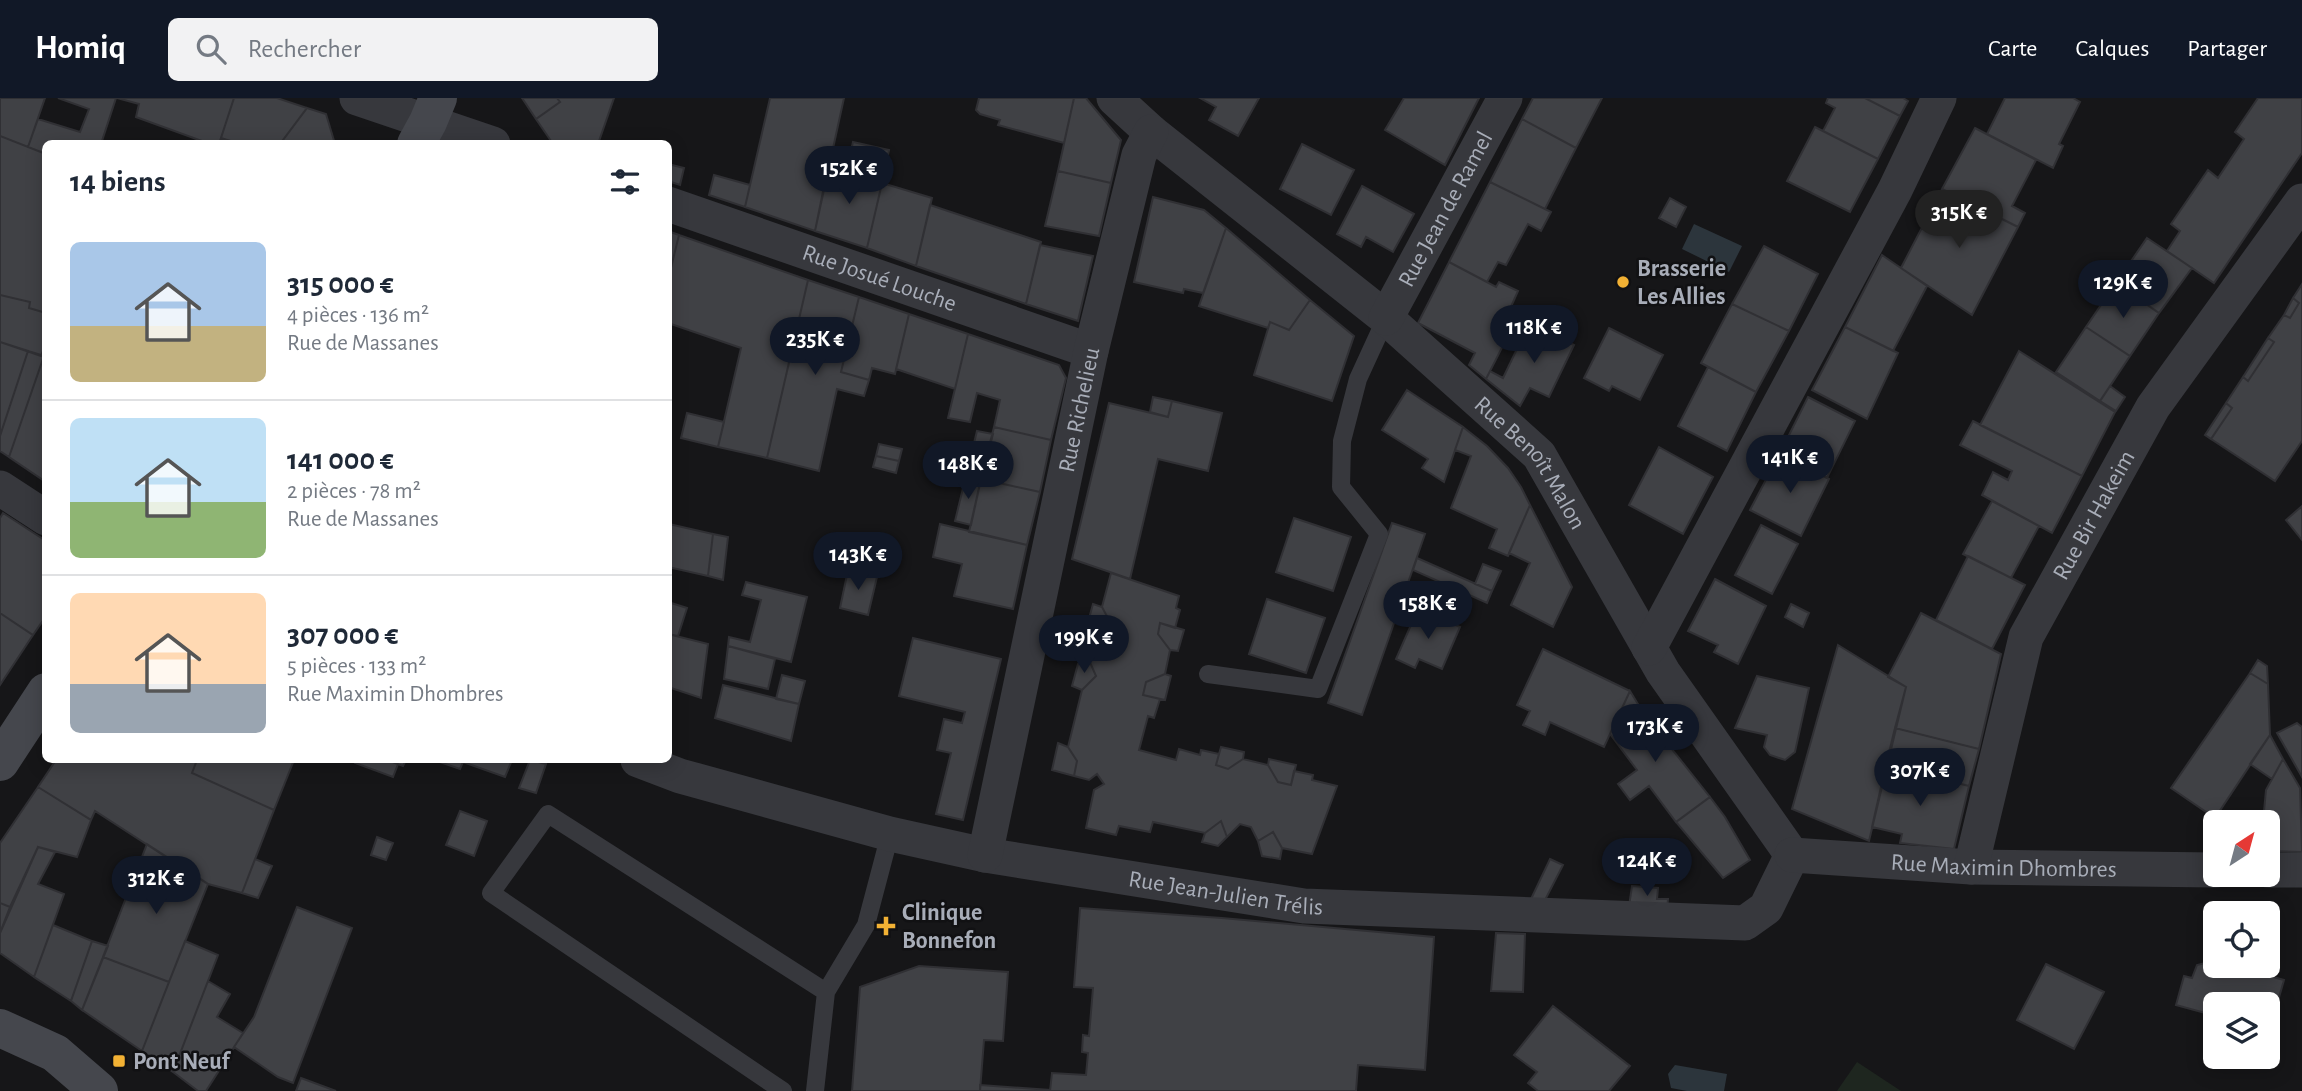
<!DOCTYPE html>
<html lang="fr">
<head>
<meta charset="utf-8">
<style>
	:root { --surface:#fff; --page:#f2f2f3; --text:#1f2937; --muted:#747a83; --line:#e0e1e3; --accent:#111827 }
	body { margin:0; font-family:"Alegreya Sans",sans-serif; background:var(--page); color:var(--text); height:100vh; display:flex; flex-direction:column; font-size:26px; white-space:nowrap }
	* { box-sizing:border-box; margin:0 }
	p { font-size:23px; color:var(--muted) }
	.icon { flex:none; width:38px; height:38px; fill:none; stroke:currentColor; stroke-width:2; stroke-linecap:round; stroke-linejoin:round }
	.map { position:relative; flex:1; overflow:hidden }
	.details { position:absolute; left:42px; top:42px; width:630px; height:623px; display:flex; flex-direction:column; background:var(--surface); border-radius:10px; box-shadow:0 4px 18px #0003 }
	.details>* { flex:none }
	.needle { width:46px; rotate:36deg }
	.fabs { position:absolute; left:2203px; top:712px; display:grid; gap:14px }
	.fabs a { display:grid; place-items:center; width:77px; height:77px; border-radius:10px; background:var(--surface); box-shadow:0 4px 18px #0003; font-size:35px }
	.price { position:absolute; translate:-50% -60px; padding:0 16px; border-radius:24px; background:var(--accent); color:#fff; font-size:23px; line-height:46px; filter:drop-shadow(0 2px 4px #0008) }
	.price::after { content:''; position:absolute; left:50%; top:42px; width:21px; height:16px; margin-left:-10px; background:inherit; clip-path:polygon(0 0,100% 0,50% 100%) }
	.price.active { background:#222; color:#fff }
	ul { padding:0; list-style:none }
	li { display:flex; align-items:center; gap:21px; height:175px; padding:0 28px }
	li+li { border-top:2px solid var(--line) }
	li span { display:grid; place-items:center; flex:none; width:196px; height:140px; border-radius:10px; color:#555 }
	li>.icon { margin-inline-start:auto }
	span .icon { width:84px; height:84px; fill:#fffc; stroke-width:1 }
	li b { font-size:30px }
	h2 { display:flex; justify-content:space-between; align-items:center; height:84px; padding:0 28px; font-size:30px }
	header { display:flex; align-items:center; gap:42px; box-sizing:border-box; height:98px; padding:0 35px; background:var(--accent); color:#fff }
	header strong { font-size:33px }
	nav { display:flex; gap:38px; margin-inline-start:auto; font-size:24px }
	.search { width:490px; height:63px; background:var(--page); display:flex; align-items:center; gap:18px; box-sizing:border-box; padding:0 24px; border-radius:10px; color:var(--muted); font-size:26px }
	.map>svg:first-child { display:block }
	.green { fill:#1e261f }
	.water { fill:#2c353c }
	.building { fill:#404145; stroke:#303034; stroke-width:2 }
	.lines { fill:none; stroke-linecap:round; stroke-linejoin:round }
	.lane { stroke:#37383d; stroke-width:18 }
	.street { stroke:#37383d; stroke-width:35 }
	.secondary { stroke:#45474d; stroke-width:38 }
	.poi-dot { fill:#f2b134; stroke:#111113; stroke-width:2.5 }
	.labels { text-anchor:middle; stroke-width:5; stroke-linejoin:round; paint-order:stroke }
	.street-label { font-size:24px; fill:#a8adb8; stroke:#111113 }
	.poi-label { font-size:24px; font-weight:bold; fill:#a8adb8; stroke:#111113; text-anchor:start }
</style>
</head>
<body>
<header>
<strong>Homiq</strong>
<div class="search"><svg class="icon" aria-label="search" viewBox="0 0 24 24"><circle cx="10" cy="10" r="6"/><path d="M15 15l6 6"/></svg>Rechercher</div>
<nav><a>Carte</a><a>Calques</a><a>Partager</a></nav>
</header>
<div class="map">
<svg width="2302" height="993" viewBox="0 0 2302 993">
	<rect width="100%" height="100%" fill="#161618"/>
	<!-- green -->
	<path class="green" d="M1857 964 1901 993H1837Z"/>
	<!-- water -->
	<path class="water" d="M1694 126 1742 148 1729 174 1682 151Z
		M1675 967 1727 976 1724 993H1687L1671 990 1668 976Z"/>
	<!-- building -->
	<path class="building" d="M0 0H45L28 49 0 38Z
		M58 0H116L101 46H46V56L28 49 38 21 80 34 89 11Z
		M117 0H234L219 46H210L136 19 139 6Z
		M234 0H277L307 10 280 46H240L221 40Z
		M522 0H557L560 4 536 21Z
		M557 0H614L598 46H560L551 43 536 21 560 4Z
		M770 0H844L815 133 745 109Z
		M979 0H1074L1064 45 998 27 1000 22 980 16 976 12Z
		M1074 0H1086L1121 42 1111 85 1058 73Z
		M1200 0H1259L1238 38 1209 22 1216 9Z
		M1404 0H1479L1445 67 1385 32Z
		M1533 0H1602L1576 50 1522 21Z
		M1828 0H1865L1900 18 1878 61 1823 33 1835 10 1826 5Z
		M1865 0H1903L1908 3 1900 18Z
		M2005 0H2073L2080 4 2059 46 2063 48 2053 70 1987 36Z
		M2258 0H2302V55L2214 185 2167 153 2180 133 2171 126 2208 72 2218 80 2244 41 2235 34Z
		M307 10 326 16 335 46H280Z
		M1522 21 1576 50 1545 111 1490 84Z
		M1815 29 1878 61 1850 114 1787 83Z
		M1975 30 2036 62 2012 108 2025 115 2018 129 1942 91Z
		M0 38 46 56V215L29 210 30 204 0 197Z
		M853 44 889 52 883 81 846 73Z
		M1302 46 1354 72 1331 117 1280 91Z
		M668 66 684 70 680 87 668 83Z
		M828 69 883 81 867 150 815 133Z
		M1058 73 1111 85 1099 138 1045 128Z
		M714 77 750 87 745 109 709 97Z
		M1490 84 1551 114 1541 133 1528 126 1506 167 1498 164 1487 184 1449 164Z
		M882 85 932 100 916 168 867 150Z
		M1362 88 1414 116 1393 154 1366 139 1361 149 1337 136Z
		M1942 91 2018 129 1972 217 1901 170Z
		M1153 99 1204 112 1226 130 1203 195 1184 191 1183 195 1134 184Z
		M1670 100 1686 109 1676 129 1659 120Z
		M930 107 1041 144 1026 206 916 168Z
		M1226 130 1310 202 1289 232 1270 224 1268 230 1199 208Z
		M668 133 679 137 668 182Z
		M679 137 808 182 767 360 718 349 741 250 668 225V182Z
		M2147 140 2192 170 2159 215 2116 185Z
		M1040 147 1093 158 1078 223 1026 206Z
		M1764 148 1818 176 1789 233 1732 206Z
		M1882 157 1927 188 1893 253 1845 229Z
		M1449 164 1496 189 1499 184 1518 193 1506 220 1514 226 1486 281 1469 267 1475 255 1418 225Z
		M808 182 859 199 841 274 869 282 864 298 837 291 819 373 767 360Z
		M2116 185 2159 215 2130 258 2086 229Z
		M2302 186V343L2275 383 2211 341 2232 310 2226 305 2243 279 2248 283 2274 244 2268 240 2284 217 2290 220 2299 205 2293 200Z
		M0 197 30 204 29 210 46 215V246L41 258 0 244Z
		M859 199 909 216 895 276 872 270 869 282 841 274Z
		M2293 200 2299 205 2290 220 2284 217Z
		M1310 202 1354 238 1332 303 1254 277 1270 224 1289 232Z
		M1732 206 1789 233 1756 294 1701 265Z
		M909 216 968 236 955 291 896 271Z
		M1555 219 1563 223 1565 230 1560 241 1543 232 1547 223Z
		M1529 226 1574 247 1549 299 1530 290 1520 308 1486 281 1490 273 1503 280Z
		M1845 229 1898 255 1867 321 1812 292Z
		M2086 229 2130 258 2100 303 2056 274Z
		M1609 230 1663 257 1640 302 1612 288 1609 293 1584 280Z
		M968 236 1059 267 1066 280 1051 342 994 329 1000 302 977 295 970 324 948 320Z
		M2268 240 2274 244 2248 283 2243 279Z
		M0 244 28 253 0 338Z
		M28 253 44 258 9 359 0 353V338Z
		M2019 253 2115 314 2082 378 1980 327Z
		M44 258 46 259V384L9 359Z
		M1708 269 1756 294 1727 353 1678 328Z
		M2110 288 2125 299 2116 313 2100 303Z
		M1407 292 1463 329 1444 384 1422 370 1428 361 1382 332Z
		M1153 299 1172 303 1168 319 1150 314Z
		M1808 299 1855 323 1827 380 1780 355Z
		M1172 303 1222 315 1208 373 1158 361 1130 481 1072 461 1109 305 1168 319Z
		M2226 305 2232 310 2211 341 2205 337Z
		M687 315 724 324 718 349 681 340Z
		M1973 323 2082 378 2052 435 1982 397 1993 374 2008 382 2012 373 1960 347Z
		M994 329 1051 342 1040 394 981 381Z
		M1463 329 1487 348 1508 370 1521 389 1530 407 1508 458 1489 450 1497 431 1451 410 1471 358 1455 352Z
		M977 333 993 336 981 381 966 378Z
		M879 346 902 351 899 363 876 358Z
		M1659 349 1713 379 1683 436 1629 407Z
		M1780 355 1829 381 1801 438 1750 412Z
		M876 358 899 363 896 375 873 369Z
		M966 378 981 381 971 427 955 423Z
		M981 381 1040 394 1027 447 969 434Z
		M1992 403 2039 428 2011 480 1963 456Z
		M1530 407 1572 489 1553 529 1511 507 1530 465 1509 455Z
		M2302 408V442L2286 422Z
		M3 415 46 443V518L33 537 0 515V420Z
		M1294 420 1351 439 1333 493 1276 474Z
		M1392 425 1425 436 1362 617 1328 605Z
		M669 426 713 436 708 478 668 469Z
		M940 426 1027 447 1013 511 954 498 962 466 933 459Z
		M1761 427 1798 446 1772 496 1735 477Z
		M713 436 728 439 723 482 708 478Z
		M1968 458 2025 487 1992 551 1936 522Z
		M1417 460 1492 493 1487 505 1413 472Z
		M1483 466 1501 473 1492 493 1475 486Z
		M848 472 877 479 868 517 840 510Z
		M1111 475 1179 498 1176 510 1180 512 1175 530 1160 525 1158 536 1170 552 1165 576 1146 584 1143 597 1160 601 1154 620 1148 618 1139 652 1176 662 1179 651 1200 657 1201 652 1219 656 1216 667 1228 671 1243 661 1268 667 1278 684 1291 687 1294 673 1313 677 1312 682 1337 688 1312 756 1282 750 1273 734 1258 743 1251 729 1240 726 1227 739 1221 723 1205 735 1153 724 1150 734 1119 728 1116 737 1086 730 1094 692 1104 686 1097 676 1089 682 1074 678 1077 663 1068 649 1082 592 1096 578 1089 562 1103 556 1106 546 1097 534 1110 524 1102 509Z
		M1715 481 1766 508 1738 566 1714 554 1718 547 1688 533Z
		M746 484 807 499 791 564 728 548 729 539 750 544 761 502 742 497Z
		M1267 501 1325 520 1306 575 1249 556Z
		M668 504 687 510 678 538 668 536Z
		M1093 506 1102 509 1110 524 1097 534 1088 524Z
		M1791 506 1809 515 1803 529 1785 519Z
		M1418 511 1460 529 1442 571 1419 561 1415 570 1396 561Z
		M0 515 33 537 0 587Z
		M1921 515 2001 556 1979 651 1895 630 1906 589 1888 579Z
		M1160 525 1184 532 1178 553 1170 552 1158 536Z
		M668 536 708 546 701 600 668 589Z
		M913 540 1001 561 963 722 936 716 951 655 937 652 944 621 962 625 965 614 899 598Z
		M1838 547 1906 589 1869 743 1792 711Z
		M728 548 775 561 768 591 724 581Z
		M1543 551 1630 593 1604 649 1550 624 1545 637 1523 627 1530 613 1517 607Z
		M1089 562 1096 578 1082 592 1072 588 1078 566Z
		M2258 562 2267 568 2268 586 2250 575Z
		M2250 575 2268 586 2270 637 2215 720 2171 690Z
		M1165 576 1171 578 1165 602 1143 597 1146 584Z
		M782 577 805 583 799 606 776 601Z
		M1757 578 1809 590 1795 654 1785 662 1770 657 1764 649 1767 637 1735 630Z
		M723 587 799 606 791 643 715 620Z
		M1630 593 1644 616 1710 699 1676 724 1649 688 1630 702 1618 686 1637 672 1610 636Z
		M2297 625 2302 629V679L2277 635Z
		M1895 630 1979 651 1969 688 1886 667Z
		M2270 637 2283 661 2272 681 2250 666Z
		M1058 645 1068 649 1077 663 1074 678 1052 672Z
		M1221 649 1244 654 1243 661 1228 671 1216 667Z
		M1269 661 1296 667 1291 687 1278 684 1268 667Z
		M2283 661 2300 690 2302 754 2268 753V724H2263L2266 692Z
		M56 662H197L192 675 274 712 242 795 208 786 95 713 91 722 38 689Z
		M197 662H294L274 712 192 675Z
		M356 662H387L398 666 393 679 355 665Z
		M387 662H406L403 668Z
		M434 662H512L505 679 463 664 460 671Z
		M530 662 546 666 536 695 519 690Z
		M1886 667 1969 688 1954 751 1900 745 1902 736 1872 729Z
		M38 689 91 722 77 759 38 749 10 809 0 805V745Z
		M1710 699 1725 719 1750 762 1723 780 1676 724Z
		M460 713 487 723 474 758 446 747Z
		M1221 723 1227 739 1218 748 1202 744 1205 735Z
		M1273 734 1282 750 1280 761 1262 758 1258 743Z
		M377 739 393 745 386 762 371 757Z
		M147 746 208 786 169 884 103 859Z
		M38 749 55 754 38 786 64 796 34 879 0 855V835Z
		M255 761 272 768 258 800 242 795Z
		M1550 761 1563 767 1543 806 1531 801Z
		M1632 788 1658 790 1657 801H1668L1667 811 1629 808Z
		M0 805 10 809 0 835Z
		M297 809 352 830 293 985 278 979 234 949 254 919Z
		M1080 810 1222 820 1434 839 1425 972 1358 967 1356 993H1050L1052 975 1086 977 1088 955 1082 954 1083 937 1089 938 1093 890 1074 889Z
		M53 827 92 843 71 903 34 879Z
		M1496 835 1525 836 1523 894 1491 893Z
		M92 843 108 848 82 912 71 903Z
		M185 843 218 857 173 974 142 953Z
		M103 859 169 884 142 953 82 912Z
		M2209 864 2216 866V868H2234L2284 882 2268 938V906H2216V918L2176 907 2184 878 2192 880 2197 867Z
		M2046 866 2104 894 2074 951 2017 922Z
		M919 868 1008 874 1003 943 984 942 980 993H852L860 889Z
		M208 883 230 896 217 919 243 935 206 993H198L173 974Z
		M1553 908 1630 968 1609 993H1538L1528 985 1537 974 1514 957Z
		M301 980 336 993H296Z
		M980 987 1050 992V993H980Z"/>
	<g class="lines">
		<!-- lane -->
		<path class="lane" d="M1208 576 1318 591 1379 436 1341 389 1342 343 1358 281 1386 220
			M783 993 491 795 548 716 826 894
			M815 993 826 894 866 827 890 736"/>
		<!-- street -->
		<g class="street">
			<path d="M357 0 493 46"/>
			<path id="s1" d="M1114 0 1151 34 1386 220 1539 357 1663 574 1792 757"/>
			<path id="s2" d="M668 106 1091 253"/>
			<path id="s3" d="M1386 220 1505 0"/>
			<path d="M0 390 46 420"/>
			<path d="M1649 550 1895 92 1939 0"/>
			<path id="s4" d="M638 662 680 678 890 736 985 757 1304 808 1745 825 1766 810 1792 757"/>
			<path id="s5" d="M985 757 1091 253 1139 57 1151 34"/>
			<path id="s6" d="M1792 757 1971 769 2216 772"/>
			<path id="s7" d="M1971 769 2026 539 2153 309 2302 103"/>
			<path d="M2268 772H2302"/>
		</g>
		<!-- secondary -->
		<path class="secondary" d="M416 46 428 24 438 0
			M0 664 46 594
			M0 930 55 955 99 993"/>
	</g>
	<!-- markers -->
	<g class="poi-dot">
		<circle cx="1623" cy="184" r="7"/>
		<path d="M882.5 817.5h7v7h7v7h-7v7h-7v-7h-7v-7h7z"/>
		<rect x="112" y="956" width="14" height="14" rx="3.5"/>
	</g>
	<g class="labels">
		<!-- street labels -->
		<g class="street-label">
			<text dy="8" stroke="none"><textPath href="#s3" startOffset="124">Rue Jean de Ramel</textPath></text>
			<text dy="8" stroke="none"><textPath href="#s2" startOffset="224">Rue Josué Louche</textPath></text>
			<text dy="8" stroke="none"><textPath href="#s5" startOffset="455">Rue Richelieu</textPath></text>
			<text dy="8" stroke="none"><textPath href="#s1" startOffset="556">Rue Benoît Malon</textPath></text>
			<text dy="8" stroke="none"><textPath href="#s7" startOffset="376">Rue Bir Hakeim</textPath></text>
			<text dy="8" stroke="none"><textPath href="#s6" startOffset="212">Rue Maximin Dhombres</textPath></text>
			<text dy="8" stroke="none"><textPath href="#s4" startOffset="604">Rue Jean-Julien Trélis</textPath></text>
		</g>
		<!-- poi labels -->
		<g class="poi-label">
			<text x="1637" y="178">Brasserie<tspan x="1637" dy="28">Les Allies</tspan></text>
			<text x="902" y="822">Clinique<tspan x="902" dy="28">Bonnefon</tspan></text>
			<text x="133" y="971">Pont Neuf</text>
		</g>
	</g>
</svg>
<div class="fabs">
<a><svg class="needle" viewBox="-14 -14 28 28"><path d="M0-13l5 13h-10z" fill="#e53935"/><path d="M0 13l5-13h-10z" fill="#747a83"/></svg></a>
<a><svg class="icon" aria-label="locate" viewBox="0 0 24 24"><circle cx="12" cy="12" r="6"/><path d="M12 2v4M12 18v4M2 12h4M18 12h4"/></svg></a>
<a><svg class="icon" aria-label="layers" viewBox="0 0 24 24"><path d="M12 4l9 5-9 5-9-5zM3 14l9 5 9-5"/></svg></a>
</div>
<b class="price" style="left:849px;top:108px">152K €</b>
<b class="price active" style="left:1959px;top:152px">315K €</b>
<b class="price" style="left:2123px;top:222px">129K €</b>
<b class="price" style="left:1534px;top:267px">118K €</b>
<b class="price" style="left:815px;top:279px">235K €</b>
<b class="price" style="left:1790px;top:397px">141K €</b>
<b class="price" style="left:968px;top:403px">148K €</b>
<b class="price" style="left:858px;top:494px">143K €</b>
<b class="price" style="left:1428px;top:543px">158K €</b>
<b class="price" style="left:1084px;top:577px">199K €</b>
<b class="price" style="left:1655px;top:666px">173K €</b>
<b class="price" style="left:1920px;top:710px">307K €</b>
<b class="price" style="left:1647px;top:800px">124K €</b>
<b class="price" style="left:156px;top:818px">312K €</b>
<section class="details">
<h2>14 biens<svg class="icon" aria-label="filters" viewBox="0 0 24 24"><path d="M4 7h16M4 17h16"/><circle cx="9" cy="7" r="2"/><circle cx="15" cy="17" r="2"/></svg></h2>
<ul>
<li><span style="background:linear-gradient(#a9c7e8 60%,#c2b280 0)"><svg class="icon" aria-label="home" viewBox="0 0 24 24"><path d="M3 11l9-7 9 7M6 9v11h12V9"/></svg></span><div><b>315 000 €</b><p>4 pièces · 136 m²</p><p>Rue de Massanes</p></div></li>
<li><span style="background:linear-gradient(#bfe0f5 60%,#8fb573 0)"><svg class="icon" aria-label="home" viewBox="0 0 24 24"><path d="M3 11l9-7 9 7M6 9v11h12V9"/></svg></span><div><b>141 000 €</b><p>2 pièces · 78 m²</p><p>Rue de Massanes</p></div></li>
<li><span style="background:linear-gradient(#ffd9b3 65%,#9aa5b1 0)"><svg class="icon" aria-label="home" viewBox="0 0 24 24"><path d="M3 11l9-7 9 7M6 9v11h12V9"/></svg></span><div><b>307 000 €</b><p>5 pièces · 133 m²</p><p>Rue Maximin Dhombres</p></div></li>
</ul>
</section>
</div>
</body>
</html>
